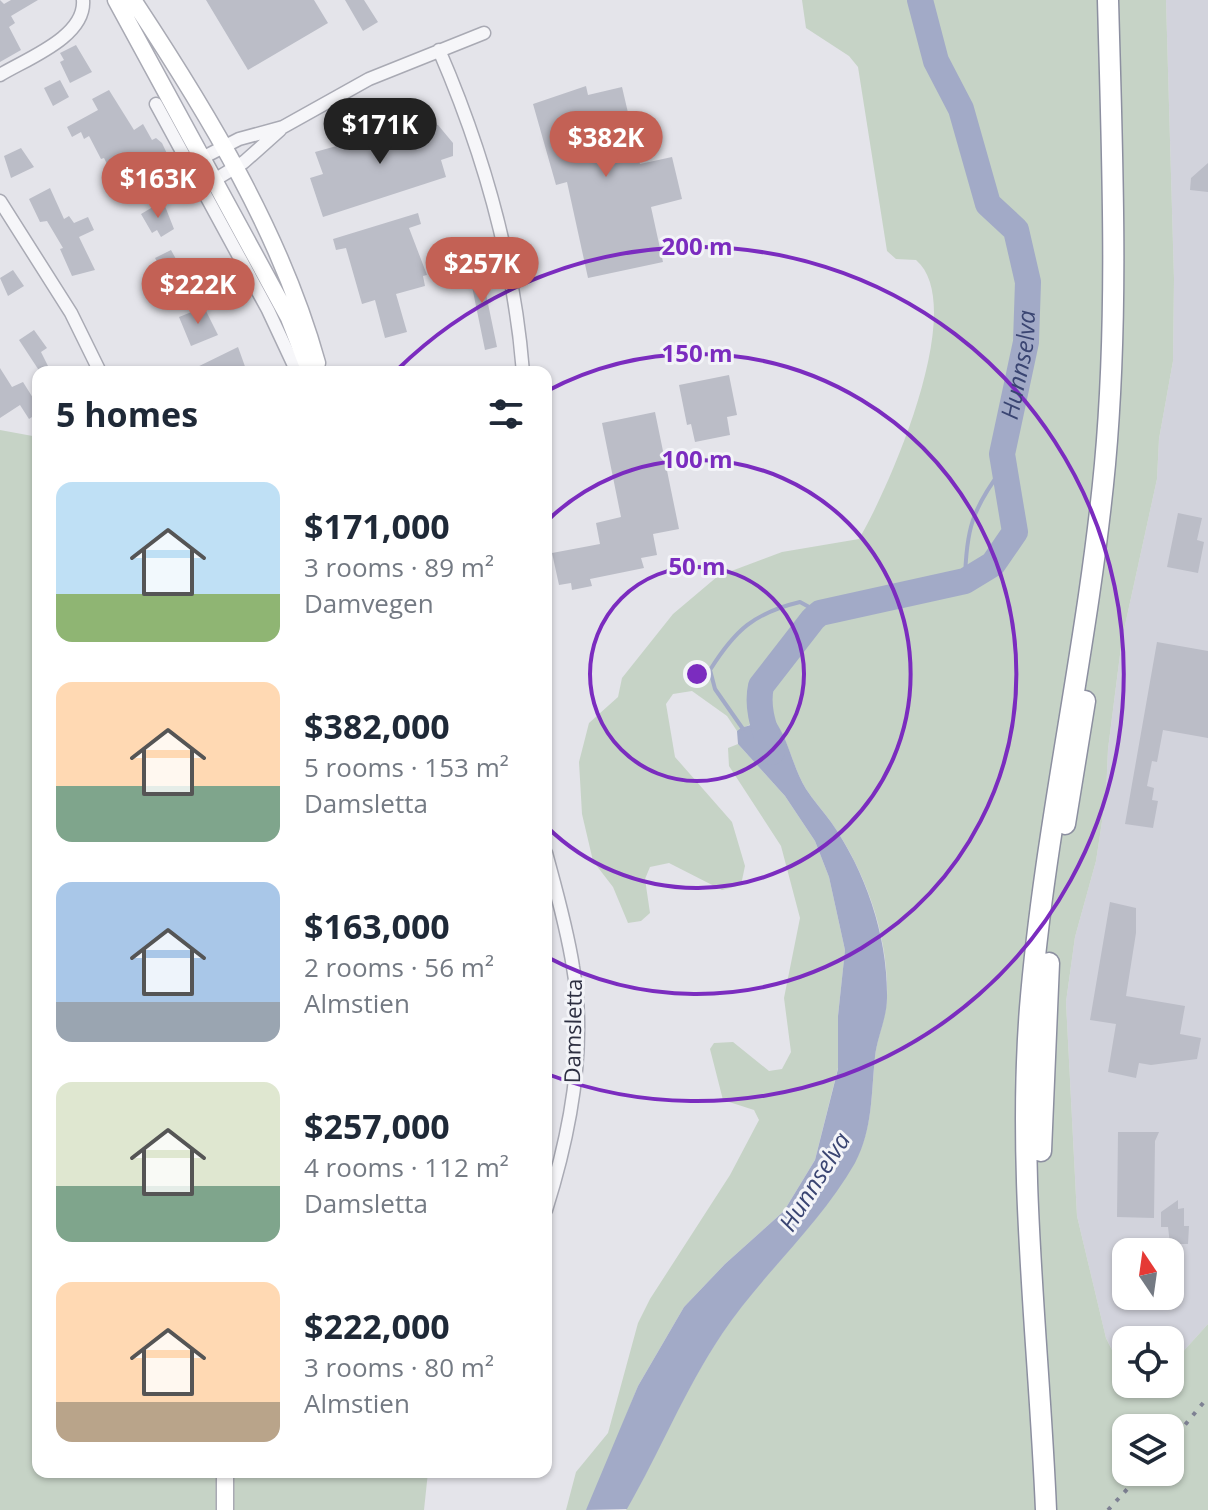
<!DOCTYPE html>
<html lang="en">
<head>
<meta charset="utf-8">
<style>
	:root { --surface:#fff; --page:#f2f2f3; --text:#1f2937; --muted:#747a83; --accent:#c36155 }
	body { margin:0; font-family:"Open Sans",sans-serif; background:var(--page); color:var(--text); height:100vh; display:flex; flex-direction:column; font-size:30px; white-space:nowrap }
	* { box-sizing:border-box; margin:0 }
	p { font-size:26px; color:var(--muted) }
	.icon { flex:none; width:44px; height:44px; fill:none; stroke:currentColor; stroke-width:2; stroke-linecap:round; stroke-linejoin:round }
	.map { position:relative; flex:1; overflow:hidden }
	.drawer { position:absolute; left:32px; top:366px; width:520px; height:1112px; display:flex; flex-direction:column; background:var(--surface); border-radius:16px; box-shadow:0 2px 6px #0004 }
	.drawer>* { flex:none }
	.needle { width:52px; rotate:347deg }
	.tools { position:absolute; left:1112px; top:1238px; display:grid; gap:16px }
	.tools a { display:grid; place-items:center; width:72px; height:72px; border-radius:16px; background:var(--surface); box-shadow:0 2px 6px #0004; font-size:40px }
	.price { position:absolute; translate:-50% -68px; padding:0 18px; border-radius:28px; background:var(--accent); color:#fff; font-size:26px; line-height:52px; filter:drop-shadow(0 2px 4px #0008) }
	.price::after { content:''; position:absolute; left:50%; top:48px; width:24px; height:18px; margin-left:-12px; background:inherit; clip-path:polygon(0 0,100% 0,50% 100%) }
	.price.current { background:#222; color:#fff }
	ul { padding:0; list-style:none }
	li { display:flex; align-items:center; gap:24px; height:200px; padding:0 24px }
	li span { display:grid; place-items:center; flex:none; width:224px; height:160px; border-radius:16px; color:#555 }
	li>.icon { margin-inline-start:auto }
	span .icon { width:96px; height:96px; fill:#fffc; stroke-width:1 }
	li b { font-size:34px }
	h2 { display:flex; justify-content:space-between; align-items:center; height:96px; padding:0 24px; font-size:34px }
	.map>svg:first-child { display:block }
	.built { fill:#d2d3dc; fill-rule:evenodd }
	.green { fill:#c6d3c6; fill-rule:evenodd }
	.water { fill:#a2aac7 }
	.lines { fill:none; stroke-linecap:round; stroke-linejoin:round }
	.stream { stroke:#a2aac7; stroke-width:4 }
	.river { stroke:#a2aac7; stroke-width:26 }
	.building { fill:#bbbdc7 }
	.minor-casing { stroke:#a9aab4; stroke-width:15 }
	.secondary-casing { stroke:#a9aab4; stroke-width:19 }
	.trunk-casing { stroke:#8c8fa0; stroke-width:23 }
	.minor { stroke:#f6f6f9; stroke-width:12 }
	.secondary { stroke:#fff; stroke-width:16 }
	.trunk { stroke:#fff; stroke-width:20 }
	.rail { stroke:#7e8193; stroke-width:4; stroke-dasharray:4 8; stroke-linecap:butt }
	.ring { fill:none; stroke:#7b2cbf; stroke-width:4 }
	.labels { text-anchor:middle; stroke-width:6; stroke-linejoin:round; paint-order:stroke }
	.street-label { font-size:22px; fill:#2d2f41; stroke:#f3f4f8 }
	.water-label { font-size:24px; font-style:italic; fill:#3a4572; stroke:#f3f4f8 }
	.centre { fill:#7b2cbf; stroke:#f3f4f8; stroke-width:4 }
	.ring-label { font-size:24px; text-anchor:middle; font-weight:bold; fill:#7b2cbf; stroke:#f3f4f8; stroke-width:6; stroke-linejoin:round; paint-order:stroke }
</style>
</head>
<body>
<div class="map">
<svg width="1208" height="1510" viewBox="0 0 1208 1510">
	<rect width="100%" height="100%" fill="#e4e4ea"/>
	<!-- built -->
	<path class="built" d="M1166 0H1208V1324L1170 1366V1340H1126V1367L1118 1362 1106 1338 1077 1216 1066 1002 1075 937 1096 861 1106 795 1108 749 1122 639 1157 479 1159 439 1173 361 1174 279ZM1126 1252H1170V1296H1126Z"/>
	<!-- green -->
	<path class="green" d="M802 0H1166L1174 279 1173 361 1159 439 1157 479 1122 639 1108 749 1106 795 1096 861 1075 937 1066 1002 1077 1216 1106 1338 1118 1362 1126 1367V1384H1170V1366L1208 1324V1510H626C659 1453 684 1390 721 1335 761 1274 818 1227 854 1163 873 1130 871 1094 875 1057 877 1037 886 1018 887 998 889 937 866 872 831 822 823 811 813 800 806 789 792 766 789 739 772 718L761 719 737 731 727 716 692 691 673 694 666 704 675 757 732 822 745 866 741 885 722 890 669 863 650 867 645 879 650 913 641 921 628 923 613 887 593 861 582 814 579 762 589 723 618 697 622 678 673 614 718 576 782 552 859 539C888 490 970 306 916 260L896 259 887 251 858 67 849 56 806 28ZM1126 1428H1170V1472H1126Z
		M0 430 38 437V1472H428L424 1510H0Z
		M738 744 785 796 815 841 829 877 845 950 838 1016V1068L815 1160 784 1211 725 1264 684 1307 638 1386 591 1503 586 1510H566L576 1472 608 1433 638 1323 650 1299 730 1175 759 1120 754 1110 723 1100 710 1049 714 1043 733 1042 769 1071 782 1069 791 1052 784 998 800 918 781 846 729 766 728 748Z"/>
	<!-- water -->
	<path class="water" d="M773 718C789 739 792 766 806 789 813 800 823 811 831 822 866 872 888 937 887 998 887 1018 877 1037 875 1057 871 1094 873 1129 855 1163 819 1226 762 1274 722 1334 685 1389 660 1452 627 1509L586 1510 638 1386 684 1307 725 1264 784 1211 815 1160 838 1069V1016L845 950 829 877 815 841 785 796 738 744 737 731 741 728Z"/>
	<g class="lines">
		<!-- stream -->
		<path class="stream" d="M965 581C966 530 972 509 1003 468
			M743 729 715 689 710 670C735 630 754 613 800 602L820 613"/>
		<!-- river -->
		<path class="river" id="s1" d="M772 752C765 730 756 709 761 686L813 619 820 613 965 581 993 564 1015 532 1002 454 1026 342 1028 282 1016 230 988 204 961 109 936 61 920 0"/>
	</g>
	<!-- building -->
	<path class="building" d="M0 0 4 4 11 0H38L11 16 15 23 9 27 21 50 0 62Z
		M206 0H314L328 23 248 70Z
		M345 0H364L378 22 363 31Z
		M76 45 92 72 70 83 60 62 64 60 60 53Z
		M60 80 69 97 53 106 44 88Z
		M586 86 588 95 622 87 640 164 672 157 682 199 651 207 663 262 588 278 567 182 556 185 533 104Z
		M109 90 134 130 143 124 152 140 156 138 162 143 170 160 153 171 149 165 140 170 131 155 108 166 104 158 101 159 89 136 84 139 81 132 72 137 67 127 98 110 92 99Z
		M423 122 438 125 453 143V156L441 160 446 177 323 217 310 178 323 174 315 152Z
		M21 148 34 167 11 178 4 156Z
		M1208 163V192L1190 190 1191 178Z
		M50 188 64 219 69 216 74 223 88 217 94 230 79 237 95 270 72 276 60 249 63 248 47 221 40 222 29 199Z
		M163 201 174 229 161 237 157 230 152 233 141 214Z
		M418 213 421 224 409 228 427 275 423 276 425 286 396 294 407 332 385 338 375 300 362 304 346 248 336 250 333 239Z
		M171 250 182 270 191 265 208 290 194 297 189 288 183 291 175 274 152 285 146 274 160 267 155 258Z
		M479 260 497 347 485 350 467 262Z
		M13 270 24 286 8 296 0 278Z
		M204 307 218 335 191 346 179 317Z
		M34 330 47 348 41 352 51 372H40L19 340Z
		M238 347 247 372H187Z
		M0 368 12 387 23 382 38 406V413L29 419 20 405 0 418Z
		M729 375 737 415 727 417 730 435 695 442 691 424 687 425 679 385Z
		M655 412 679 529 653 534 657 555 641 558 644 568 590 579 592 586 572 590 571 583 559 585 552 553 600 544 596 523 621 517 602 423Z
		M1178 513 1202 518 1197 540 1204 542 1198 573 1167 567Z
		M1157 642 1208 651V738L1163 730 1157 762 1152 761 1147 786 1154 788 1152 800 1158 801 1153 828 1125 824Z
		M1110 902 1136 908V933L1126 996 1185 1006 1180 1034 1201 1038 1197 1059 1151 1065 1139 1063 1136 1078 1108 1072 1116 1024 1090 1020Z
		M1118 1132H1159L1155 1141 1154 1218 1117 1217Z
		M1178 1200V1209L1184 1208V1226H1189L1188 1244H1170L1168 1227H1161V1212Z"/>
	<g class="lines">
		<defs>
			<path id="minor" d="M439 50C484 154 514 260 523 372
				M0 75C26 59 86 37 83 0
				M156 104 268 310 297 372
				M204 157 239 139 283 127 369 79 484 33
				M216 179 244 162 280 130
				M0 201 71 313 100 372
				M546 853C556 890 567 928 573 967 587 1046 570 1134 546 1210"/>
			<path id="secondary" d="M116 0 289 318 310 372
				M133 0C207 112 281 233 317 363
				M225 1510V1472"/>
			<path id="trunk" d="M1065 824 1085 701
				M1041 1151 1049 963
				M1046 1510C1039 1343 1017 1175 1030 1008 1045 825 1088 647 1105 464 1119 311 1112 154 1108 0"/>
		</defs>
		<!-- minor casing -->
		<use href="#minor" class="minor-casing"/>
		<!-- secondary casing -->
		<use href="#secondary" class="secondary-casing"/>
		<!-- trunk casing -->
		<use href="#trunk" class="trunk-casing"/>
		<!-- minor -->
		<use href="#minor" class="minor"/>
		<!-- secondary -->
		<use href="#secondary" class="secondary"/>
		<!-- trunk -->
		<use href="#trunk" class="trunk"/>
		<!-- rail -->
		<path class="rail" d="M1170 1443 1208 1397
			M1108 1510 1143 1472"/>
	</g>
	<!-- distance rings -->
	<g class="ring">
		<circle cx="697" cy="674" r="107"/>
		<path d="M547 521A214 214 0 1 1 547 827"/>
		<path d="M547 391A320 320 0 1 1 547 957"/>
		<path d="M398 369A427 427 0 1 1 547 1074"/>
	</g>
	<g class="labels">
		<!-- street labels -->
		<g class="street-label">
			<text transform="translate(573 1031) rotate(-89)" y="8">Damsletta</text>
		</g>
		<!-- water labels -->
		<g class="water-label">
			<text dy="8" stroke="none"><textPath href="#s1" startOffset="552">Hunnselva</textPath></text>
			<text transform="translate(815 1182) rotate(-58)" y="8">Hunnselva</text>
		</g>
	</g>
	<circle cx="697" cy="674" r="12" class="centre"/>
	<g class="ring-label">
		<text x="697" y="255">200 m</text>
		<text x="697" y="362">150 m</text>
		<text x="697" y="468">100 m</text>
		<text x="697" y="575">50 m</text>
	</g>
</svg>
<div class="tools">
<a><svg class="needle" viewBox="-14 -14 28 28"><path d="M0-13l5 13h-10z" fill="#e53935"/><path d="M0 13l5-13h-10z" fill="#747a83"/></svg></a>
<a><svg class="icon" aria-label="locate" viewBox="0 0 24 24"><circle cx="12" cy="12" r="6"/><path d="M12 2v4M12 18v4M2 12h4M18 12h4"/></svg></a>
<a><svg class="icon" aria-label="layers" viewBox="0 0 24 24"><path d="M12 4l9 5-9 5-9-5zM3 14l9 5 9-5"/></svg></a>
</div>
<b class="price current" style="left:380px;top:166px">$171K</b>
<b class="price" style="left:606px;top:179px">$382K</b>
<b class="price" style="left:158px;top:220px">$163K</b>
<b class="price" style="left:482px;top:305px">$257K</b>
<b class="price" style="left:198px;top:326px">$222K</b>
<section class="drawer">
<h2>5 homes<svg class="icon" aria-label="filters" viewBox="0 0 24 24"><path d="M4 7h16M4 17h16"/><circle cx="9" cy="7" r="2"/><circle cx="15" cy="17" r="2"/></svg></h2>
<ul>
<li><span style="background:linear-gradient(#bfe0f5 70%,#8fb573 0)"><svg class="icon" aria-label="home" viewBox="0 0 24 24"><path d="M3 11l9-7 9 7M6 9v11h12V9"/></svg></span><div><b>$171,000</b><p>3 rooms · 89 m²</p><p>Damvegen</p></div></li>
<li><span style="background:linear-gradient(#ffd9b3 65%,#7fa58c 0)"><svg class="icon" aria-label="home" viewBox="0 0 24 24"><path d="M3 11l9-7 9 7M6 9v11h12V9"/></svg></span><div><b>$382,000</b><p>5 rooms · 153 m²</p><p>Damsletta</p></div></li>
<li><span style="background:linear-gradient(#a9c7e8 75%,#9aa5b1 0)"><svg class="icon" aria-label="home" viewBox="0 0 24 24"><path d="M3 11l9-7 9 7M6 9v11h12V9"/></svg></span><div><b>$163,000</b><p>2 rooms · 56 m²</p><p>Almstien</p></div></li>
<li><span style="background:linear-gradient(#dfe7d0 65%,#7fa58c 0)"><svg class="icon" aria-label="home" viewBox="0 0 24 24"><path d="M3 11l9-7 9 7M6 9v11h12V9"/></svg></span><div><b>$257,000</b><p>4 rooms · 112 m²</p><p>Damsletta</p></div></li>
<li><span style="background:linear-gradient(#ffd9b3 75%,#b9a48a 0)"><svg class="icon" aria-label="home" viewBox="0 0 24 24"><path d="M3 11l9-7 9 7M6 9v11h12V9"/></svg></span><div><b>$222,000</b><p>3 rooms · 80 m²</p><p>Almstien</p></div></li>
</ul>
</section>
</div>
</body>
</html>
